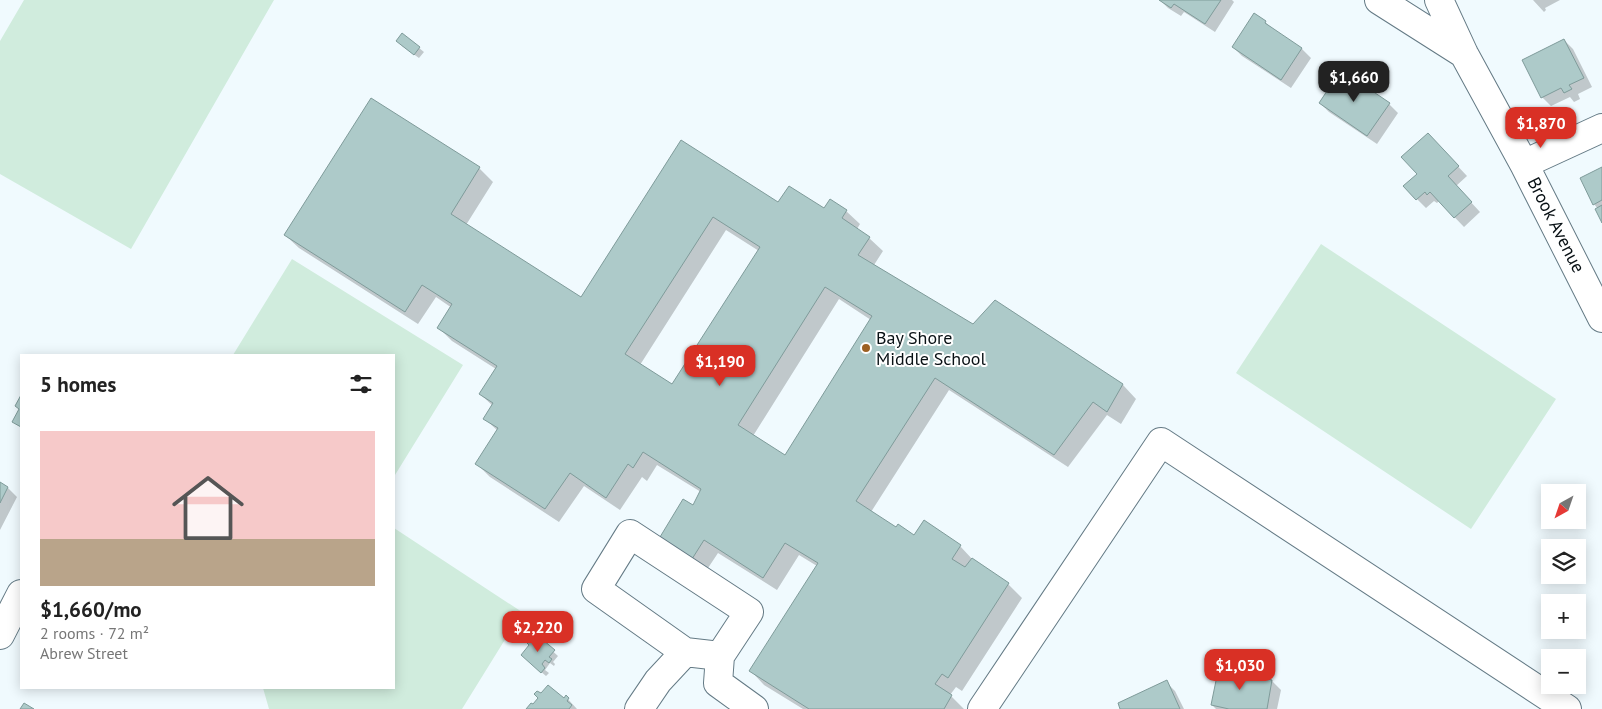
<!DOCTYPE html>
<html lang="en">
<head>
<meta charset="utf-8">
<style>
	:root { --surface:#fff; --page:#f6f6f6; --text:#222; --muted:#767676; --line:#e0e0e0; --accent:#d93025 }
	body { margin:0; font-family:"PT Sans",sans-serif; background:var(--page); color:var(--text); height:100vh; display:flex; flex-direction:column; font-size:19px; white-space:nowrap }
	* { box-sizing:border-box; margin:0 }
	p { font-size:16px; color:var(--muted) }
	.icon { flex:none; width:28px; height:28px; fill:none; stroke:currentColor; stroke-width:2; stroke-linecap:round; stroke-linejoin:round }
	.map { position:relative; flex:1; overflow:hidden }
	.details { position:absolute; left:20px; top:354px; width:375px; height:335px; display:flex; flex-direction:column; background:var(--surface); border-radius:0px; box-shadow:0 2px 12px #0003 }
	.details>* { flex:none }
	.needle { width:32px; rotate:220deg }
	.buttons { position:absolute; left:1541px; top:484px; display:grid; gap:10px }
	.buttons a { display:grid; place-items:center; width:45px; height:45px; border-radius:0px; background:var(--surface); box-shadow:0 2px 12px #0003; font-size:25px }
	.price { position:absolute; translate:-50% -42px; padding:0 11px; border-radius:10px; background:var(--accent); color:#fff; font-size:16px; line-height:32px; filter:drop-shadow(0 1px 2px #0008) }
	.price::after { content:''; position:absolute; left:50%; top:30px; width:15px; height:11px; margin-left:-8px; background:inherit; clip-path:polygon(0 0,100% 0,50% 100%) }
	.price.active { background:#222; color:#fff }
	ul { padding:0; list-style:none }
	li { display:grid; align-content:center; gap:10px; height:265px; padding:0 20px }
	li+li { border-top:1px solid var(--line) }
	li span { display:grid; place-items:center; height:155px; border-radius:0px; color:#555 }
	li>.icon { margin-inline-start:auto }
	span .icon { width:90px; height:90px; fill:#fffc; stroke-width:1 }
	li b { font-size:21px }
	h2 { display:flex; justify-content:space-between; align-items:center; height:60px; padding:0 20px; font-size:21px }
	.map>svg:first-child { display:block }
	.green { fill:#d0ecdd }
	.shadow { fill:#0003; fill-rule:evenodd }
	.building { fill:#adcac9; stroke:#7f9b9a; fill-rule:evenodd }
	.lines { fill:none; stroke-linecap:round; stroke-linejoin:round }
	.minor-casing { stroke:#647a85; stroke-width:30 }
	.minor { stroke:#fff; stroke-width:28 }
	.poi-dot { fill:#9c6022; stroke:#fff; stroke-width:2 }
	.labels { text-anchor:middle; stroke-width:4; stroke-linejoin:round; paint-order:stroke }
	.street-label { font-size:18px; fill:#081014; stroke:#fff }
	.poi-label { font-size:18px; fill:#081014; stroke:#fff; text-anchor:start }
</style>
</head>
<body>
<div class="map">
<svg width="1602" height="709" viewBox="0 0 1602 709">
	<rect width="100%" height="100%" fill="#f0fafe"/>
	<!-- green -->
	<path class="green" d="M24 0H274L131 249 0 174V41Z
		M1321 244 1556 399 1471 529 1236 373Z
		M292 259 463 365 395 475 394 474V355H233Z
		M394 528 522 612 462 709H269L263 688H394Z"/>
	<!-- shadow -->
	<path class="shadow" d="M1160 0H1232L1234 2 1215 32 1184 12 1181 16 1168 8Z
		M1533 0H1560L1545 8 1546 10 1544 12Z
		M1265 22 1273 29 1302 49 1311 58 1291 88 1242 56 1233 47Z
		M403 35 424 52 419 58 402 46Z
		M1564 40 1573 49 1592 87 1578 94 1580 99 1574 102 1570 97 1551 106 1542 97Z
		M372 100 479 168 493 182 466 225 581 298 681 141 779 204 846 211 860 224 857 229 869 238 883 251 874 265 973 326 995 302 1123 385 1136 399 1121 424 1107 415 1068 467 949 390 871 512 896 529 915 537 960 546 973 560 1008 584 1022 598 962 691 956 687 950 695 964 709H803L764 685 751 671 817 566 799 555 777 590 718 553 706 571 675 551 661 537 693 506 701 492 657 465 647 481 642 477 620 510 584 486 559 522 490 477 477 464 498 431 485 419 493 406 480 394 496 369 452 341 439 328 452 308 436 297 418 324 299 248 285 235ZM726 230 759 251 673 386 640 365ZM839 299 871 320 785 457 753 436Z
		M1320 103 1389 104 1398 113 1377 144 1329 112Z
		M1437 144 1467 176 1456 186 1480 212 1464 227 1439 201 1437 203 1434 201 1426 208 1417 199 1418 174Z
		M1602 168V220L1598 209 1594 204Z
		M0 484 8 488 17 497 0 530Z
		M537 637 558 656 553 662 555 664 554 666 550 663 545 670 549 673 546 676 527 660Z
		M1240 671 1248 680 1272 681 1281 690 1277 709H1216L1212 705Z
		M1166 682 1175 691 1184 709H1122Z
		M566 697 577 709H528L564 699Z"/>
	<!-- building -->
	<path class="building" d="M1159 0H1221L1205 24 1174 4 1171 8Z
		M1254 13 1266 21 1265 23 1302 48 1281 80 1232 47Z
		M402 33 420 47 414 55 396 41Z
		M1564 39 1584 78 1569 85 1572 89 1564 93 1561 88 1541 98 1522 60Z
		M1341 70 1390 103 1367 136 1319 103Z
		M371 98 480 167 451 214 581 297 681 140 778 202 789 186 824 208 830 199 847 210 842 218 870 237 858 255 973 324 995 300 1123 384 1107 412 1093 402 1054 455 935 378 856 501 896 527 898 524 914 535 924 520 961 545 952 559 965 567 972 558 1009 583 948 678 942 674 935 684 952 695 944 709H809L749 671 818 563 785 543 763 578 704 540 692 559 660 537 683 499 693 505 701 489 643 452 633 468 628 464 606 498 570 473 545 509 475 464 498 428 483 419 493 403 479 394 497 366 437 328 452 304 422 285 405 312 284 235ZM713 217 760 247 672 384 625 354ZM825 287 872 316 785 455 738 425Z
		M1428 133 1459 166 1448 176 1472 202 1454 218 1430 192 1427 195 1425 192 1416 200 1403 186 1417 174 1401 157Z
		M1602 167V200L1593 205 1580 178Z
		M1602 205V223L1595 209Z
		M21 395V427L12 422 19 409 15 406Z
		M0 482 8 487 0 503Z
		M537 635 555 650 549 657 552 659 549 663 545 660 542 664 545 668 541 673 521 655 529 645 527 643 531 638 533 640Z
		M1219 666 1240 670 1239 676 1247 678 1248 675 1272 680 1267 709H1229L1211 705Z
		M1167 680 1180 709H1120L1118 703Z
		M548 685 564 698 566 695 569 698 567 701 572 705 569 709H526L531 703 533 704 538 698 534 694 537 691 541 693Z
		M24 703 34 709H20Z"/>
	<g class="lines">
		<defs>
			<path id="minor" d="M1379 0 1464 54
				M1439 0 1464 54 1524 164 1602 318
				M1524 164 1602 128
				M0 635 21 594
				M720 656 685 652 596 589 630 534 749 612 720 656 718 683 754 709
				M639 709 658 681 685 652
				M982 709 1161 442 1567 709"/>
		</defs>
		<!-- minor casing -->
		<use href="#minor" class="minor-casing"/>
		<!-- minor -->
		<use href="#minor" class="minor"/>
	</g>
	<!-- markers -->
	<circle class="poi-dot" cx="866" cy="348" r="5"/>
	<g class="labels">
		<!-- street labels -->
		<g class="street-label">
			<text transform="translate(1556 225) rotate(63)" y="6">Brook Avenue</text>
		</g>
		<!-- poi labels -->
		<g class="poi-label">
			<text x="876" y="344">Bay Shore<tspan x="876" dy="21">Middle School</tspan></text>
		</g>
	</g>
</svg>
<div class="buttons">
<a><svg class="needle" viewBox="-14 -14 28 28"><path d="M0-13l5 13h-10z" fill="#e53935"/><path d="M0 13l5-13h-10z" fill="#767676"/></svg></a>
<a><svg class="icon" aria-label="layers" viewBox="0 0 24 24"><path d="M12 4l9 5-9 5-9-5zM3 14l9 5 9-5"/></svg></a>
<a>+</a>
<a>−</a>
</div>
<b class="price active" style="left:1354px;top:103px">$1,660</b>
<b class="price" style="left:1541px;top:149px">$1,870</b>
<b class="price" style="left:720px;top:387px">$1,190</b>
<b class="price" style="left:538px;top:653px">$2,220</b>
<b class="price" style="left:1240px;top:691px">$1,030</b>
<section class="details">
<h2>5 homes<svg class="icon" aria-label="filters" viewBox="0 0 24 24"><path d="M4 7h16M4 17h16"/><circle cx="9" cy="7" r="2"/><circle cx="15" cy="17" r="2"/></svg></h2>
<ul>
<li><span style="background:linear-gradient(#f6c9c9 70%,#b9a48a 0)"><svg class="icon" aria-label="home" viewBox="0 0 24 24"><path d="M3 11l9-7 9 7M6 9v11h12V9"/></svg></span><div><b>$1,660/mo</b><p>2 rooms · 72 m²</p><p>Abrew Street</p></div></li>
</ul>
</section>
</div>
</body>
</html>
